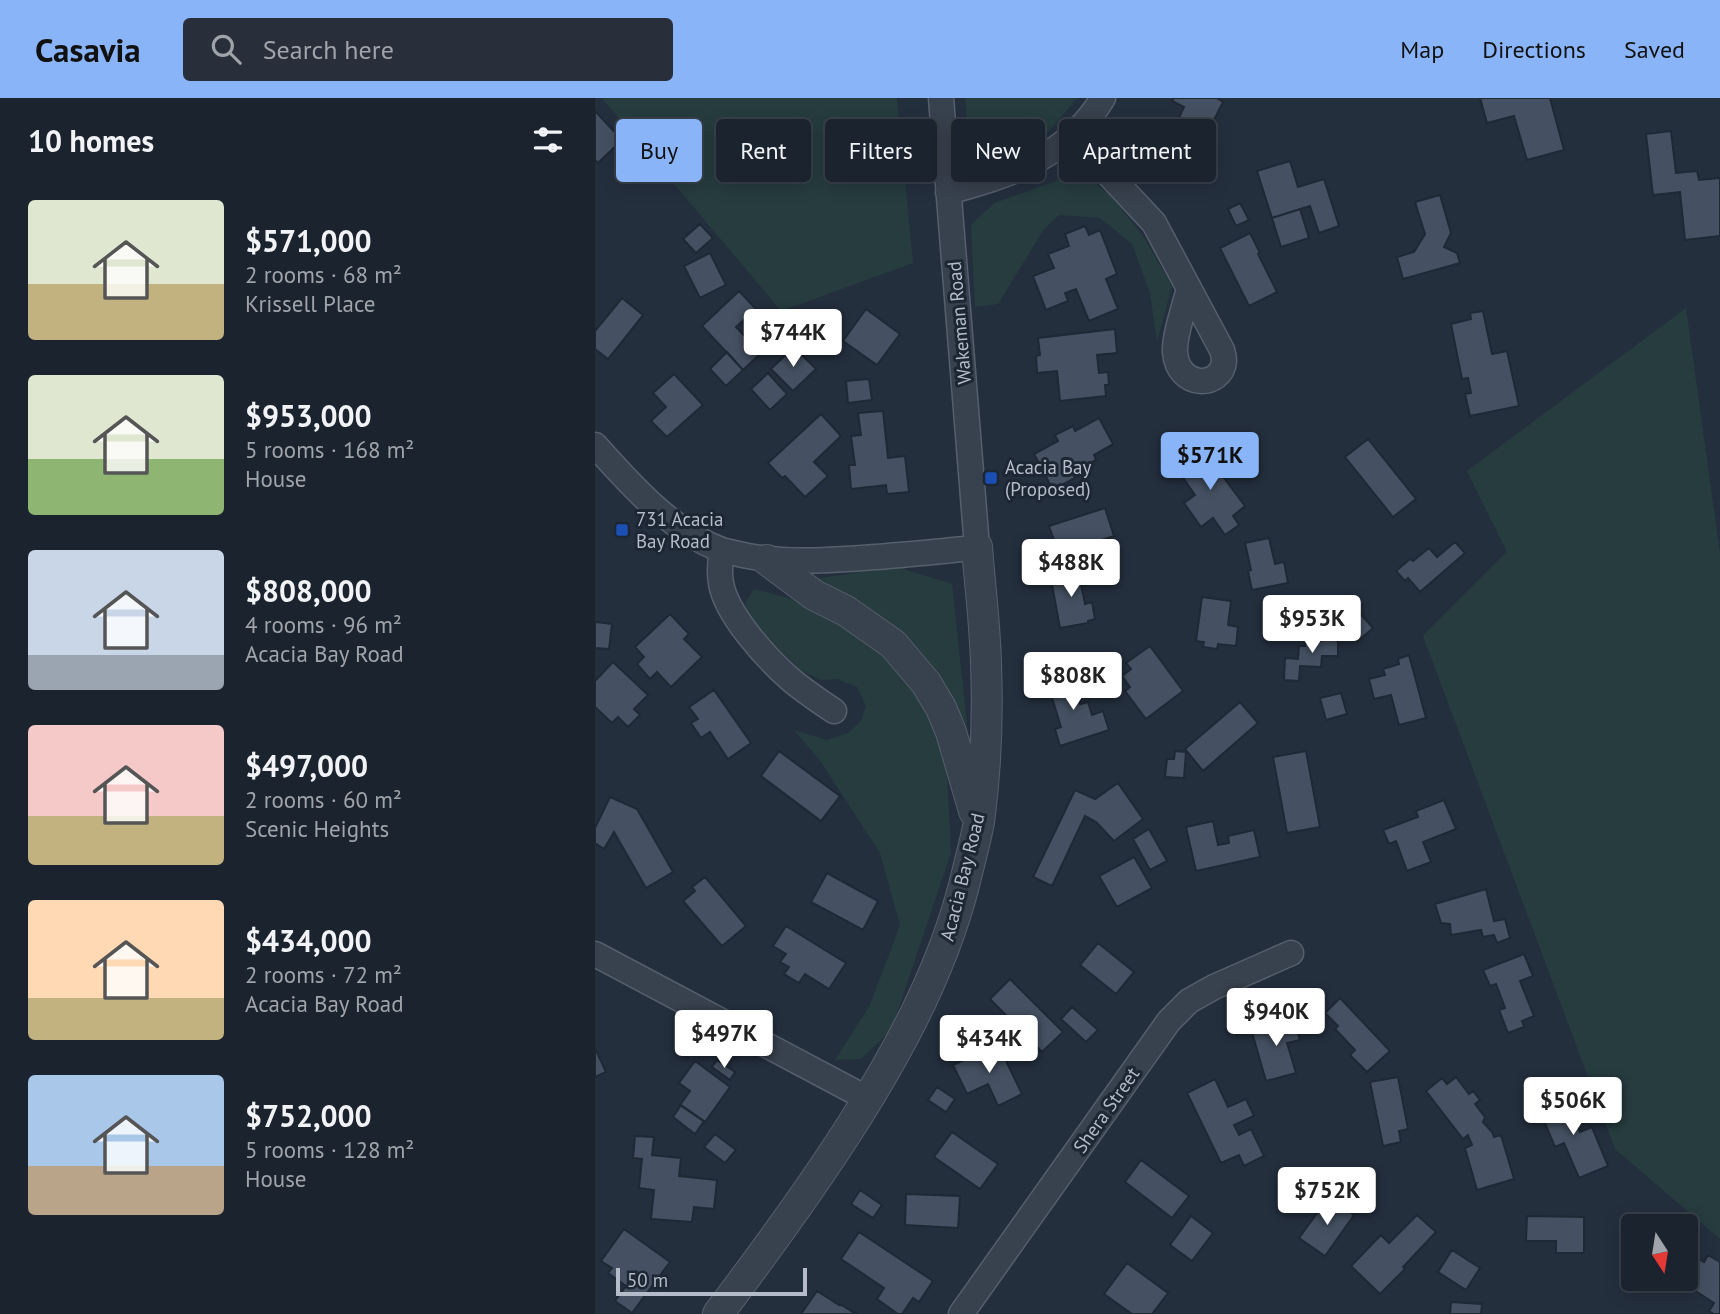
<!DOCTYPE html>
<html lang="en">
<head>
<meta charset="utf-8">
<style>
	:root { --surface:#1b232e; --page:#282f3a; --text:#f1f3f6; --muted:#a0a4aa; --line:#39404a; --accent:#8ab4f8 }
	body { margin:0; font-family:"PT Sans",sans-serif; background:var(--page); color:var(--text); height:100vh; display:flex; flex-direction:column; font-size:26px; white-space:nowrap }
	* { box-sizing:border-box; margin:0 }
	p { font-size:23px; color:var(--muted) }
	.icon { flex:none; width:38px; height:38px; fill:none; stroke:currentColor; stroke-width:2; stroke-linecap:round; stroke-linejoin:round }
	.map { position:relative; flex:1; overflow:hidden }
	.drawer { display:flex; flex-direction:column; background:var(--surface); width:595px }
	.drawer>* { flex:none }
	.hud { position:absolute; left:21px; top:21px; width:665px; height:63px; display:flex; gap:14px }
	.needle { width:46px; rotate:168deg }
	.tools { position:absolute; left:1026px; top:1116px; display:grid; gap:14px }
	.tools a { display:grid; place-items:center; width:77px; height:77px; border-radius:7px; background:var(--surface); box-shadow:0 4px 18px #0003,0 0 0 2px var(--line); font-size:35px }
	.scale { position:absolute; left:21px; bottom:18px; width:191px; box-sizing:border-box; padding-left:7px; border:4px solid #b4bcc9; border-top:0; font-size:19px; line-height:24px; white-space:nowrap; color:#b4bcc9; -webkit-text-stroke:5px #1d2633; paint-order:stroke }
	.price { position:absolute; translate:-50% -60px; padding:0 16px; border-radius:7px; background:#fff; color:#222; font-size:23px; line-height:46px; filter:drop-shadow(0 2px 4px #0008) }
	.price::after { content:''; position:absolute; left:50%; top:42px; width:21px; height:16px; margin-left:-10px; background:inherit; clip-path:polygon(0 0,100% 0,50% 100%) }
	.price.active { background:var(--accent); color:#111 }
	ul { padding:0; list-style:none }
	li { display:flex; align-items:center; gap:21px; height:175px; padding:0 28px }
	li span { display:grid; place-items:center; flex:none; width:196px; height:140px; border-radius:7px; color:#555 }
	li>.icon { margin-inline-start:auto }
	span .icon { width:84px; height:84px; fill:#fffc; stroke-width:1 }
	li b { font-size:30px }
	h2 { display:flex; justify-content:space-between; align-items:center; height:84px; padding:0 28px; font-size:30px }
	.pill { padding:0 24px; border-radius:7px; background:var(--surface); box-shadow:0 4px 18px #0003,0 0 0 2px var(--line); font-size:24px; line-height:63px }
	.pill.active { background:var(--accent); color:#111 }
	header { display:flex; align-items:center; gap:42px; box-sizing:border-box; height:98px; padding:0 35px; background:var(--accent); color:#111 }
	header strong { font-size:33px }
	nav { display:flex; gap:38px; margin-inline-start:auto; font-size:24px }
	.search { width:490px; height:63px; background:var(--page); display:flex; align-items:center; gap:18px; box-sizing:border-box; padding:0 24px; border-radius:7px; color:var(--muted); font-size:26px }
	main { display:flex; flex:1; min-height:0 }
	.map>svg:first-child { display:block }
	.green { fill:#263c3f }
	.building { fill:#455162; stroke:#1f2835; stroke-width:2 }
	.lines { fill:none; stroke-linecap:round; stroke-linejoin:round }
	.minor-casing { stroke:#565f6c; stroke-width:27 }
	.tertiary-casing { stroke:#565f6c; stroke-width:32 }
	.minor { stroke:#38414e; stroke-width:24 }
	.tertiary { stroke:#38414e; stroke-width:30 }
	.transit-dot { fill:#1a4fb4; stroke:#1d2633; stroke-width:2.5 }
	.labels { text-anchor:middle; stroke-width:6; stroke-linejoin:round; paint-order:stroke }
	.street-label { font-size:19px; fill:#b4bcc9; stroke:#1d2633 }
	.poi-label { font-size:19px; fill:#b4bcc9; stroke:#1d2633; text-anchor:start }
</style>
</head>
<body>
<header>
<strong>Casavia</strong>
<div class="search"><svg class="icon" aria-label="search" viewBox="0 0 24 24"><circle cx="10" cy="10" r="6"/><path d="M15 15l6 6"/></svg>Search here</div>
<nav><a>Map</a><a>Directions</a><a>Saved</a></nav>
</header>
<main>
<section class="drawer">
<h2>10 homes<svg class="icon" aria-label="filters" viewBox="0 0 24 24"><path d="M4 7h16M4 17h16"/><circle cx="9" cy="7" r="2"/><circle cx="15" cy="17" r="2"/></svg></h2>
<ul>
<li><span style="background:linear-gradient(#dfe7d0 60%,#c2b280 0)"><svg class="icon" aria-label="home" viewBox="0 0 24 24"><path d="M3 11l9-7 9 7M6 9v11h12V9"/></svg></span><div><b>$571,000</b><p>2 rooms · 68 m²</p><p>Krissell Place</p></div></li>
<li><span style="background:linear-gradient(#dfe7d0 60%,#8fb573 0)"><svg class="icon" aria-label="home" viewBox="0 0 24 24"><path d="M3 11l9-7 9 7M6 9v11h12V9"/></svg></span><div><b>$953,000</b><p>5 rooms · 168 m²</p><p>House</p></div></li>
<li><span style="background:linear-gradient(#c9d6e8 75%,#9aa5b1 0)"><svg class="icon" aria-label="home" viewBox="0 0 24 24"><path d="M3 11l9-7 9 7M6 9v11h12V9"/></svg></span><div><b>$808,000</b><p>4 rooms · 96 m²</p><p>Acacia Bay Road</p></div></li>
<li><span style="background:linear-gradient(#f6c9c9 65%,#c2b280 0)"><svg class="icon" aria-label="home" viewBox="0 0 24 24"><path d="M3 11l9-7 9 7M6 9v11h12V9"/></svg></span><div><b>$497,000</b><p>2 rooms · 60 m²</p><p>Scenic Heights</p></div></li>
<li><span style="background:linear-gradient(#ffd9b3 70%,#c2b280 0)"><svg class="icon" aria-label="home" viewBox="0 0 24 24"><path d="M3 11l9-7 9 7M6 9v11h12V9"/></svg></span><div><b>$434,000</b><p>2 rooms · 72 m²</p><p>Acacia Bay Road</p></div></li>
<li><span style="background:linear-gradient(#a9c7e8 65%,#b9a48a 0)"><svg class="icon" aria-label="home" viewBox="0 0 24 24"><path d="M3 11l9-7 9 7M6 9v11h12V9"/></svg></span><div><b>$752,000</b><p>5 rooms · 128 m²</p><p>House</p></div></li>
</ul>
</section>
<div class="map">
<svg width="1125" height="1216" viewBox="0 0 1125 1216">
	<rect width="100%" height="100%" fill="#242f3e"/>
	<!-- green -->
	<path class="green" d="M7 0H302L318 165 186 213Z
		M370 0H482L446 43 397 53 373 29Z
		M486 74 515 97 548 138 577 188 562 244 555 195 537 146 505 120 464 117 449 131 403 206 380 209 376 127 399 105Z
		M1091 210 1125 455V1141L1020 1051 828 538 912 454 872 373Z
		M302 469 357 486 372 626 350 600 218 481Z
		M159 491 190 499 237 515 290 559 337 616 352 674 356 755 296 933 266 961 240 962 275 907 305 827 285 755 226 664 199 632 232 642 253 635 266 623 271 608 262 589 242 581 226 582 207 573 155 524 150 505Z"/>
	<!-- building -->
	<path class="building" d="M579 0H622L628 4 609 42 580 28 589 9 577 3Z
		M885 0H955L969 52 932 62 919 18 892 25Z
		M0 13 27 42 3 65 0 62Z
		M1076 33 1081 75 1102 73 1104 82 1125 80V138L1090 142 1085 94 1058 97 1051 36Z
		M695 63 703 89 729 81 744 128 724 135 715 108 677 120 662 73Z
		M845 97 856 135 849 149 862 155 865 165 808 181 802 159 819 154 830 136 820 104Z
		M645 105 654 122 641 128 633 111Z
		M705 111 714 140 686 149 677 120Z
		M105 126 118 140 101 155 88 141Z
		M490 128 494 137 505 132 522 176 511 181 523 211 494 223 481 191 470 195 473 203 451 212 438 178 459 170 453 156 474 148 470 136Z
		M655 135 665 155 663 156 682 194 654 208 625 150Z
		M115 155 131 187 105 200 89 168Z
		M144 193 161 211 141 229 166 255 148 272 107 228Z
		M27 200 48 217 13 261 0 251V233Z
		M271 211 305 236 282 267 248 243Z
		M888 213 897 256 912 253 924 308 875 318 870 296 876 295 873 280 867 281 856 226 876 221 875 215Z
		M520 231 522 255 502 257 504 275 513 274 514 287H510L511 298 465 303 462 273 442 275 441 258 445 257 443 240Z
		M199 249 221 271 198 293 176 271Z
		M132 254 148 272 131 288 115 271Z
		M173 275 192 296 175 312 156 291Z
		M79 276 108 307 72 339 56 323 71 309 58 295Z
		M274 281 277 302 253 305 251 283Z
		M288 313 293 360 310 358 314 394 292 396 291 387 256 391 254 367H260L256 338 266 337 263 315Z
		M226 316 246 338 219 364 233 378 210 399 190 378 187 380 173 365Z
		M504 320 518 346 499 357 501 362 477 375 480 380 458 392 439 356 463 343 460 337 478 328 480 333Z
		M773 341 821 401 798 419 750 359Z
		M602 344 650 408 638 418 644 427 630 437 618 420 606 429 589 405 600 397 584 374 595 366 587 355Z
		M510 410 519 438 464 456 454 428Z
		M674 440 680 466 689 464 693 485 657 492 653 473 656 472 650 445Z
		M860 444 870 455 825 494 813 480 810 483 801 473 815 461 818 463 834 450 842 459Z
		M483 471 490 506 497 504 500 521 493 523V525L465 530 455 476Z
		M607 499 636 503 633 527 643 529 641 548 623 546 622 551 608 549 609 544 601 543Z
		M762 512 778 530 762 544 746 526Z
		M75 516 94 536 89 541 107 559 76 589 62 574 55 581 42 566 49 559 40 549Z
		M0 524 17 526 14 551 0 550Z
		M726 535H743V558H727L726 569 705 568 704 583 689 582 690 560 703 561 704 548H710V542L726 543Z
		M555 548 588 593 551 621 530 593 535 589 527 578 536 571 531 565Z
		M814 557 831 620 804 627 796 597 779 601 774 581 790 577 788 571 804 566 803 561Z
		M18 564 53 597 39 611 45 617 33 629 23 619 17 625 0 609V583Z
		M475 573 485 606 493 604 497 617 508 613 514 632 465 648 460 631 466 629 451 580Z
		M119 592 156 645 133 661 115 634 106 640 96 625 103 621 94 609Z
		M746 595 752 616 731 622 725 600Z
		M645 604 663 625 608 673 590 651Z
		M184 653 245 698 226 723 166 678Z
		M580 653 591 654 589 680 570 679 572 661H579Z
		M711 653 725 729 692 735 678 659Z
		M523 685 548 721 519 743 501 724 490 718 457 788 438 779 480 692 500 701Z
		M15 699 42 711 78 774 51 790 19 734 9 751 0 745V730Z
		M849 702 861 731 828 744 836 764 812 773 801 743 794 746 788 732 823 719 821 713Z
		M618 723 623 747 634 745 633 738 659 732 665 759 601 773 591 729Z
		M554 731 572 763 555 772 538 741Z
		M539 759 557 790 522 809 504 778Z
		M232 775 283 803 268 832 216 804Z
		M110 779 151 828 127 848 88 803 100 793 97 789Z
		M891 791 899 823 910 821 915 840 902 845 899 837 888 839 886 832 856 837 855 826 846 825 840 806Z
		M191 828 251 865 234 891 210 876 204 885 189 876 194 869 185 864 191 856 178 848Z
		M503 845 539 874 521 896 485 867Z
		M929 856 938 878 925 883 939 918 927 923 929 929 913 935 904 912 910 910 901 886 895 888 888 872Z
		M415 881 468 934 447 954 395 901Z
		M745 900 795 953 772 974 755 957 760 952 740 931 743 928 730 915Z
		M477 909 503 932 491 944 466 921Z
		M699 920 705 942 692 945 701 975 671 983 656 931Z
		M403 946 427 996 403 1008 393 986 372 996 358 967Z
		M0 950 11 974 0 979Z
		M122 962 140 974 135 982 117 969Z
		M100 963 135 989 110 1024 85 1007 95 993 84 985Z
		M803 979 813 1031 804 1033 806 1044 788 1048 775 984Z
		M861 979 874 996 878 993 885 1002 880 1006 890 1019 888 1024 897 1034 899 1039 906 1037 919 1081 882 1092 870 1050 877 1047 873 1037 868 1041 831 993 847 980 852 986Z
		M620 981 633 1009 651 1001 659 1018 639 1027 644 1037 656 1031 669 1058 649 1068 644 1057 626 1065 592 995Z
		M342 989 360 1001 351 1014 333 1002Z
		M970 998 985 1034 997 1029 1013 1068 984 1080 969 1045 960 1049 943 1009Z
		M86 1007 109 1023 100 1036 78 1019Z
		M357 1034 403 1066 385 1091 339 1059Z
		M120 1036 141 1052 130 1065 109 1049Z
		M40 1038 59 1039 57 1057 86 1060 84 1078 122 1082 119 1111 99 1109 97 1124 56 1121 59 1092 44 1090 47 1061 38 1060Z
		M546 1062 594 1098 577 1120 530 1084Z
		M265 1092 287 1107 278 1120 256 1106Z
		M311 1096 365 1098 363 1130 310 1127Z
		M734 1099 759 1117 730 1158 704 1140Z
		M822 1117 841 1134 808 1169 810 1171 785 1196 756 1168 786 1137 794 1145Z
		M596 1118 618 1135 597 1163 575 1147Z
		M932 1118 989 1119V1155H961V1143H931Z
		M29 1131 75 1164 37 1215 20 1203 31 1188 13 1175 17 1170 6 1163Z
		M264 1134 338 1183 324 1204 318 1200 307 1216H303L282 1201 289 1190 246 1161Z
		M857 1152 885 1170 871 1192 843 1174Z
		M1096 1156 1109 1164 1113 1157 1125 1164V1216H1119L1114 1213 1119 1205 1082 1181H1090V1165Z
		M532 1165 573 1195 557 1216H537L509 1196Z
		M222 1193 244 1207 245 1206 261 1216H206Z
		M856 1204 887 1206 886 1216H855Z"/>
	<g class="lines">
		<defs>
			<path id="minor" d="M477 37 559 125 627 252C628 255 629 259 629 263 627 290 583 292 580 254 579 238 590 207 594 190
				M353 94C416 77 472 59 508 0
				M0 347C33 384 78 435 127 452 133 454 141 455 148 457 192 466 236 462 281 459 315 456 348 454 382 449L346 0
				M127 452C125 463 124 474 126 485 131 516 171 560 195 581 209 593 224 603 239 613
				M0 856 273 1001
				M366 1216 574 923 594 903 619 889 696 855"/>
			<path id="tertiary" d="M172 462 219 497 251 513 298 546 331 585 346 610 356 634 379 713
				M123 1216C170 1154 216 1091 258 1025 308 946 352 863 373 771 377 755 381 740 384 724 391 672 393 618 391 565 390 527 385 488 382 449"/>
		</defs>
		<!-- minor casing -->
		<use href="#minor" class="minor-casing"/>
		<!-- tertiary casing -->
		<use href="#tertiary" class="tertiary-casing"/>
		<!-- minor -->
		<use href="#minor" class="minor"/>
		<!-- tertiary -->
		<use href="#tertiary" class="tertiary"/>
	</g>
	<!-- markers -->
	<g class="transit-dot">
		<rect x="389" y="373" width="14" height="14" rx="3.5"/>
		<rect x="20" y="425" width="14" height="14" rx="3.5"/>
	</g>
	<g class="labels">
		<!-- street labels -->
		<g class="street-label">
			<text transform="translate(364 225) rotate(-95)" y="7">Wakeman Road</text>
			<text transform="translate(367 779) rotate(-76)" y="7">Acacia Bay Road</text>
			<text transform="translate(511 1012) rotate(-55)" y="7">Shera Street</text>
		</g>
		<!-- poi labels -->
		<g class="poi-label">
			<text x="410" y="376">Acacia Bay<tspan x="410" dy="22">(Proposed)</tspan></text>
			<text x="41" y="428">731 Acacia<tspan x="41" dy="22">Bay Road</tspan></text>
		</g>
	</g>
</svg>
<div class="tools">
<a><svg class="needle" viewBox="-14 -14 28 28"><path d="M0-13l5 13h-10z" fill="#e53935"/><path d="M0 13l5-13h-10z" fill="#a0a4aa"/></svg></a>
</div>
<div class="scale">50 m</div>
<b class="price" style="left:198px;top:271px">$744K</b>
<b class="price active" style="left:615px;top:394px">$571K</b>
<b class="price" style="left:476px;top:501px">$488K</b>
<b class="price" style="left:717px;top:557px">$953K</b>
<b class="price" style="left:478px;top:614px">$808K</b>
<b class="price" style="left:681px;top:950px">$940K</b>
<b class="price" style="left:129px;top:972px">$497K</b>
<b class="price" style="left:394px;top:977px">$434K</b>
<b class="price" style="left:978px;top:1039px">$506K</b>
<b class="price" style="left:732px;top:1129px">$752K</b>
<div class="hud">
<a class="pill active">Buy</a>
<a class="pill">Rent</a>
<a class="pill">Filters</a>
<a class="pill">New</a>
<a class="pill">Apartment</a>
</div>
</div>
</main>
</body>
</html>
